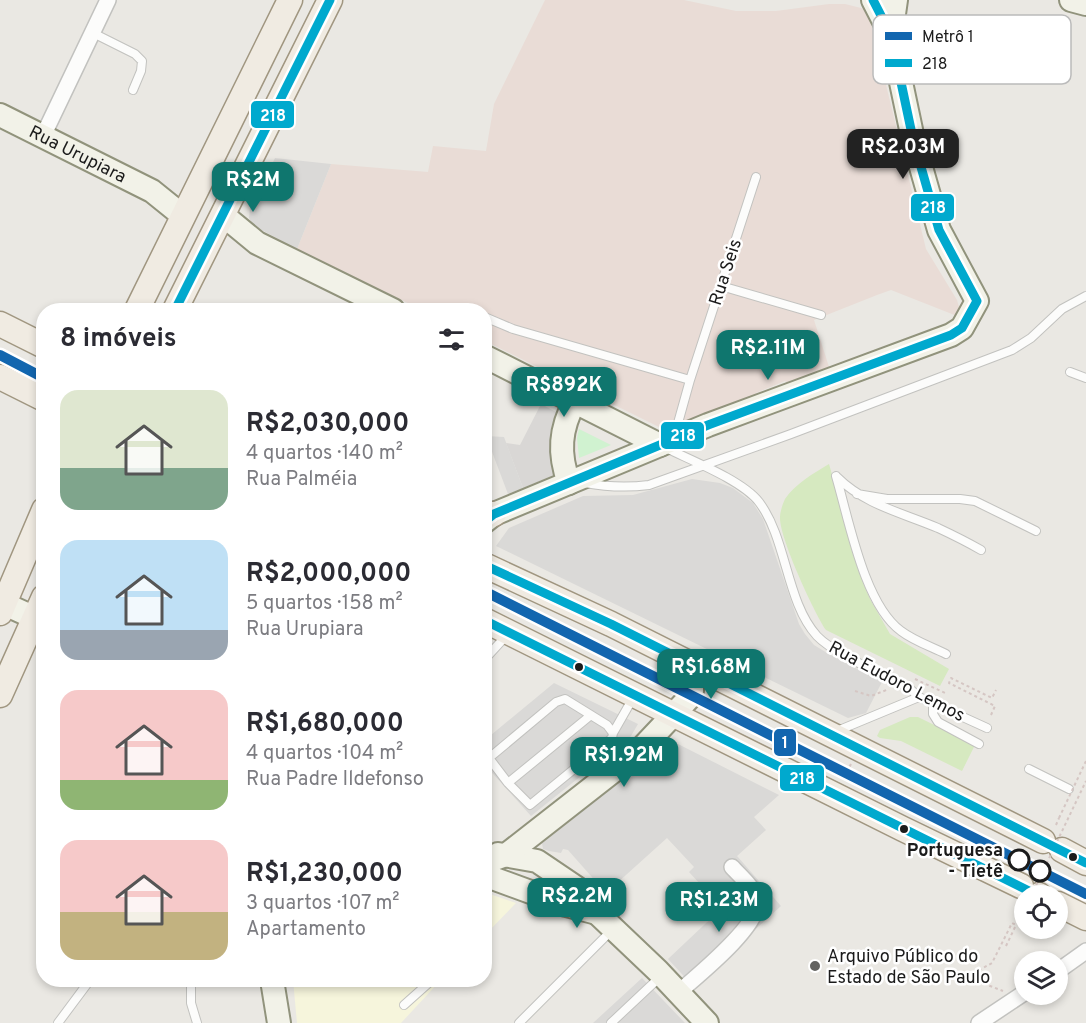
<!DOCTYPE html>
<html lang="pt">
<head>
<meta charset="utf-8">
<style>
	:root { --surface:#fff; --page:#f2f2f3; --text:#2b2b33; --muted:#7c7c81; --accent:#0f766e }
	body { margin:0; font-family:Overpass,sans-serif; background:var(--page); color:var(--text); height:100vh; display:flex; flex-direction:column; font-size:22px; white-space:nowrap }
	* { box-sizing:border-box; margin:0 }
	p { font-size:20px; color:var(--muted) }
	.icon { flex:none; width:33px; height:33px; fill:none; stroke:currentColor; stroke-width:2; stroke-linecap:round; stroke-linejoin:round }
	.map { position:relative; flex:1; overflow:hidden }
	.panel { position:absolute; left:36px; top:303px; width:456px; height:684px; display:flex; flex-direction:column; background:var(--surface); border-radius:24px; box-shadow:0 3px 9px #0003 }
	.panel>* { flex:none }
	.buttons { position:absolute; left:1014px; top:885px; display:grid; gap:12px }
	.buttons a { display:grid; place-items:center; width:54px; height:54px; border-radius:50%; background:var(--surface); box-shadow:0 3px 9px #0003; font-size:30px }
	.price { position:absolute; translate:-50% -51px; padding:0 14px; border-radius:12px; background:var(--accent); color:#fff; font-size:20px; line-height:39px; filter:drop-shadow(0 2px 3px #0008) }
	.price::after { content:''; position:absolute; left:50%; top:36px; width:18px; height:14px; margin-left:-9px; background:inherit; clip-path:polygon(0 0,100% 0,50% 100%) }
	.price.active { background:#222; color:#fff }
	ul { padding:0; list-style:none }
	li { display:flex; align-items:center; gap:18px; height:150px; padding:0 24px }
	li span { display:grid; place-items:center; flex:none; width:168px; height:120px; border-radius:18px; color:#555 }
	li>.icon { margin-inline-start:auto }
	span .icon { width:72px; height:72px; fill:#fffc; stroke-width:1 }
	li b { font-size:26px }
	h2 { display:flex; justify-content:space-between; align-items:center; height:72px; padding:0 24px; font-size:26px }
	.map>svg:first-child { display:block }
	.residential { fill:#d9d7d5 }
	.education { fill:#f6f5dc }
	.military { fill:#e9dcd6 }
	.grass { fill:#d6e9c0 }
	.park { fill:#d0f2d0 }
	.parking { fill:#dad9d7 }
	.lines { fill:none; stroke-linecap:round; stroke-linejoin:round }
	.lane-casing { stroke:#c2c2bf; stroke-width:10 }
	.street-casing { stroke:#c2c2bf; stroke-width:18 }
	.secondary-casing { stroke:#91937c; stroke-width:26 }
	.primary-casing { stroke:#a09680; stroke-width:27 }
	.path { stroke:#d5c6c3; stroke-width:2; stroke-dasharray:3 3; stroke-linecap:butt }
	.lane { stroke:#fcfcfb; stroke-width:8 }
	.street { stroke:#fcfcfb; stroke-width:15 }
	.secondary { stroke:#f2f2e8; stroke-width:22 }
	.primary { stroke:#f0ebe2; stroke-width:24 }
	.path-bridge { stroke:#d5c6c3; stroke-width:2; stroke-dasharray:3 3; stroke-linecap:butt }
	.bus-1-casing { stroke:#fff; stroke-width:14 }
	.bus-1 { stroke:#00a9ce; stroke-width:9 }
	.metro-1-casing { stroke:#fff; stroke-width:15 }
	.metro-1 { stroke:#1266af; stroke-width:10 }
	.bus-dot { fill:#1b1b1b; stroke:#fff; stroke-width:2 }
	.stop-dot { fill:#fff; stroke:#1b1b1b; stroke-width:3 }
	.poi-dot { fill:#636361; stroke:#fff; stroke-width:2 }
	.labels { text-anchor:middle; stroke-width:5; stroke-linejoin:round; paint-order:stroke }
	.street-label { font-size:18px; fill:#1b1b1b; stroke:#fff }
	.stop-label { font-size:18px; font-weight:bold; fill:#1b1b1b; stroke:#fff; text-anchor:end }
	.poi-label { font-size:18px; fill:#1b1b1b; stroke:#fff; text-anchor:start }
	.key { fill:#fff; stroke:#bbb; stroke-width:1.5 }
	.key-label { font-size:16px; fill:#1b1b1b }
	.line-badge { stroke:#fff; stroke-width:2 }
	.badge-label { font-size:16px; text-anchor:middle; font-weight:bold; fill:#fff }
</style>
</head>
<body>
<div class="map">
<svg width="1086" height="1023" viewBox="0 0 1086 1023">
	<rect width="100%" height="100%" fill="#eae8e3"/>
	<!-- residential -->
	<path class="residential" d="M541 404 558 413 552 424 550 436V461L554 475 523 488 506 443 520 445Z"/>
	<!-- education -->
	<path class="education" d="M484 892 516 903 485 935H484Z
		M293 980H441L401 1023H297Z"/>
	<!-- military -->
	<path class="military" d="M545 0H684L736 11H776L829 4H845L865 9 869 15 926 249 957 300 959 307 957 316 891 290 877 295 814 320 830 370 790 385 785 381 756 393 755 399 705 418 661 428 485 341 484 310H422L297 249 331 164 428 172 433 146 486 151 494 104Z"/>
	<!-- grass -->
	<path class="grass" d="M829 464 864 585 870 599 890 634 949 669 940 686 826 630C814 612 779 537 780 517 780 512 783 503 785 499 795 484 814 473 829 464Z
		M910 717H918L975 745 962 771 901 741 880 738 877 736 880 730Z"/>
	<!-- park -->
	<path class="park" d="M579 429 611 445 579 458 577 438Z"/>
	<!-- parking -->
	<path class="parking" d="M275 158 331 164 297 249 256 227 252 224 249 218 250 208Z
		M486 436 504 437 523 488 508 494Z
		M692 479 720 483 733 488 753 503 763 519 799 624 805 634 814 645 827 653 882 682 866 713 848 718 496 546 509 528 583 496 633 495Z
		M554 683 638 724 631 736 531 816 485 765V740Z
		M672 741 779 795 754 817 766 830 737 856 781 906 693 986 668 959 722 908 689 872 694 867 667 838 606 893 568 850 563 849 561 853 549 851 543 849 542 843Z
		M642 978 685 1023H593Z"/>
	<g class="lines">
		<defs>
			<path id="lane" d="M93 33 135 54 142 61 141 71 133 90
				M721 286 821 315
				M487 318 513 329 690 380
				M1070 372 1086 378
				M680 434 678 423 690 380 756 177
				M664 447C690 460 742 480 759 502 787 539 786 602 817 636 834 654 885 675 909 688L919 697 987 728
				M836 476C849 520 864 604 901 631 914 641 932 647 946 654
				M837 477C865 505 903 513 938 528 953 535 967 542 981 550
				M585 483C607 487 626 488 649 485L791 434 1012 350 1031 338 1062 309 1086 296
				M857 494 887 499H960L975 501 1036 531
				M484 660 507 635
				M565 699 607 725 613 733 612 738 530 805 508 783 489 758 556 702Z
				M933 704V714L938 722 979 744
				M837 731 919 697
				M613 733 633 698
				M1029 769 1069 789
				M508 783 591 715
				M191 980V1003L197 1023
				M404 1005 432 980
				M58 1023 90 980
				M519 1023 611 931
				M611 1023 660 977"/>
			<path id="street" d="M43 136 108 0
				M1058 971 1086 951
				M679 992C697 976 761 925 757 901 755 888 740 876 732 867
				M979 1023 1024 993"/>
			<g id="secondary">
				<path d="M1071 0 1086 4"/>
				<path d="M891 35 896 0"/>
				<path id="s1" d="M0 115 152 191 183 216"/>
				<path d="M223 215 257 243 393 310"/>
				<path d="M484 356 660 445"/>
				<path d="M569 483C558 453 560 429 575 401"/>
				<path d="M484 522 494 514 708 425 951 335 962 328 977 301 939 230 913 139 891 35 873 0"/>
				<path d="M0 602 44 622"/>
				<path d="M498 854 537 861 577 888 597 913 658 971 707 1023"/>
				<path d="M484 863 506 855 639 751 689 698 692 691V665"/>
				<path d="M484 875 566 905 597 913"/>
				<path d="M272 980 279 1023"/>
			</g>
			<path id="primary" d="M137 310 290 0
				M175 310 330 0
				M0 324 44 346
				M0 377 44 399
				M484 515 494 514
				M484 565 611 624 1043 841
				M0 613 44 510
				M484 620 903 829 1021 886
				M0 695 44 597
				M1062 850 1086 863
				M1039 895 1040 896
				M1058 904 1086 918"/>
		</defs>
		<!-- lane casing -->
		<use href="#lane" class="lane-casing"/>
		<!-- street casing -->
		<use href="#street" class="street-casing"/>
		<!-- secondary casing -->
		<use href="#secondary" class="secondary-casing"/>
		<!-- primary casing -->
		<use href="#primary" class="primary-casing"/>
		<!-- path -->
		<path class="path" d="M0 354 44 376
			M484 596 673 690
			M915 679 945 693
			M855 691 871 696 889 689
			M705 706 968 838
			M991 715 995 706 949 683 951 678 992 698 996 690
			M844 777 851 764
			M1056 825 1059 818
			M1032 871 1043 876
			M1051 880 1062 886
			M1006 946 1016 925
			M967 977 1003 991
			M963 979 992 963 1012 923 1016 925 1024 908"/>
		<!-- lane -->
		<use href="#lane" class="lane"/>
		<!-- street -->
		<use href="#street" class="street"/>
		<!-- secondary -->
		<use href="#secondary" class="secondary"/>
		<!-- primary -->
		<use href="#primary" class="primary"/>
		<!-- path-bridge -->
		<path class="path-bridge" d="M1059 818 1086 761
			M1031 896 1086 781"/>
		<defs>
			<path id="bus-1" d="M175 310 330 0
				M484 522 494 514 708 425 951 335 962 328 977 301 939 230 913 139 891 35 873 0
				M484 565 611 624 1086 863
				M484 620 1039 896"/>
		</defs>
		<!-- bus-1 casing -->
		<use href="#bus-1" class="bus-1-casing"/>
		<!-- bus-1 -->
		<use href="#bus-1" class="bus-1"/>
		<defs>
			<path id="metro-1" d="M0 355 44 378
				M484 591 1086 894"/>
		</defs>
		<!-- metro-1 casing -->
		<use href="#metro-1" class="metro-1-casing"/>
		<!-- metro-1 -->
		<use href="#metro-1" class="metro-1"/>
	</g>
	<!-- markers -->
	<g class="bus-dot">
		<circle cx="579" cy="667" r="5"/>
		<circle cx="904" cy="829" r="5"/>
		<circle cx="1073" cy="857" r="5"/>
	</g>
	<g class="stop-dot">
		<circle cx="1019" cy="860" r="10"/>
		<circle cx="1040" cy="871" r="10"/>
	</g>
	<circle class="poi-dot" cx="815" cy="966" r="6"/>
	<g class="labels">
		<!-- street labels -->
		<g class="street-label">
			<text dy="6" stroke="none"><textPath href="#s1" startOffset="87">Rua Urupiara</textPath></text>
			<text transform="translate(725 272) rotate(-72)" y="6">Rua Seis</text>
			<text transform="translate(897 681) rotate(28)" y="6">Rua Eudoro Lemos</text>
		</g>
		<!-- stop labels -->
		<g class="stop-label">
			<text x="1003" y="856">Portuguesa<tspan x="1003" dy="21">- Tietê</tspan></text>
		</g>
		<!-- poi labels -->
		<g class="poi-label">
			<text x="827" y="962">Arquivo Público do<tspan x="827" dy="21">Estado de São Paulo</tspan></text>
		</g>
	</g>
	<!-- legend -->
	<rect x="873" y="15" width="198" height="69" rx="9" class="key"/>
	<rect x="885" y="32" width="27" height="8" fill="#1266af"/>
	<rect x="885" y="59" width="27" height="8" fill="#00a9ce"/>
	<g class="key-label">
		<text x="922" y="42">Metrô 1</text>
		<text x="922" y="69">218</text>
	</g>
	<g class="line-badge">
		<rect x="250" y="100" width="45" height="29" rx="6" fill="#00a9ce"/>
		<rect x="910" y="193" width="45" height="29" rx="6" fill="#00a9ce"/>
		<rect x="660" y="421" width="45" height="29" rx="6" fill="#00a9ce"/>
		<rect x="773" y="728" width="24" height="29" rx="6" fill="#1266af"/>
		<rect x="779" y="764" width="46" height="28" rx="6" fill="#00a9ce"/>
	</g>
	<g class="badge-label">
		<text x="273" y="121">218</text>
		<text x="933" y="213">218</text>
		<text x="683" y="441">218</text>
		<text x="785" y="748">1</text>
		<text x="802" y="784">218</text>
	</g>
</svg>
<div class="buttons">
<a><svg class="icon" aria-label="locate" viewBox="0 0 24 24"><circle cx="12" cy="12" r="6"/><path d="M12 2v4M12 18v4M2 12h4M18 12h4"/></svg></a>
<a><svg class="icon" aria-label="layers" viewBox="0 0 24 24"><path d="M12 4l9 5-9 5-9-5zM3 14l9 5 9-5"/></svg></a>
</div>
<b class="price active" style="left:903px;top:180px">R$2.03M</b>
<b class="price" style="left:253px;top:213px">R$2M</b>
<b class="price" style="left:768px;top:381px">R$2.11M</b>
<b class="price" style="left:564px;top:418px">R$892K</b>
<b class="price" style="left:711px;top:700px">R$1.68M</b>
<b class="price" style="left:624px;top:788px">R$1.92M</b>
<b class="price" style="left:577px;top:929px">R$2.2M</b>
<b class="price" style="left:719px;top:933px">R$1.23M</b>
<section class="panel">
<h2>8 imóveis<svg class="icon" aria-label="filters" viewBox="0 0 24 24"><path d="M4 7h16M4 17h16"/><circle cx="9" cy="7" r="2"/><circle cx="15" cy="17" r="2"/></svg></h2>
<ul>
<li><span style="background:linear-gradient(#dfe7d0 65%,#7fa58c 0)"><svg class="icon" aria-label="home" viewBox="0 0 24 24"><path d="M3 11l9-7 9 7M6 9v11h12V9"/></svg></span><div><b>R$2,030,000</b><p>4 quartos · 140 m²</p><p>Rua Palméia</p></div></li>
<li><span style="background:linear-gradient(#bfe0f5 75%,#9aa5b1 0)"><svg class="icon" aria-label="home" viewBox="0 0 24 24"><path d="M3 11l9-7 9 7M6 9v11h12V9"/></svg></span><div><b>R$2,000,000</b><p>5 quartos · 158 m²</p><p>Rua Urupiara</p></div></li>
<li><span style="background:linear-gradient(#f6c9c9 75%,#8fb573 0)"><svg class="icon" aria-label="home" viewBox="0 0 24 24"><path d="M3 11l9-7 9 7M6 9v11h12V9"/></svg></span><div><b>R$1,680,000</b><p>4 quartos · 104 m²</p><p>Rua Padre Ildefonso</p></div></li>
<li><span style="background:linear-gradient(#f6c9c9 60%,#c2b280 0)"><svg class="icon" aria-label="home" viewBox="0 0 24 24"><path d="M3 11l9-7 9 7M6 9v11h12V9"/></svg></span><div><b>R$1,230,000</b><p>3 quartos · 107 m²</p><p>Apartamento</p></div></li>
</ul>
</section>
</div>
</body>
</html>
